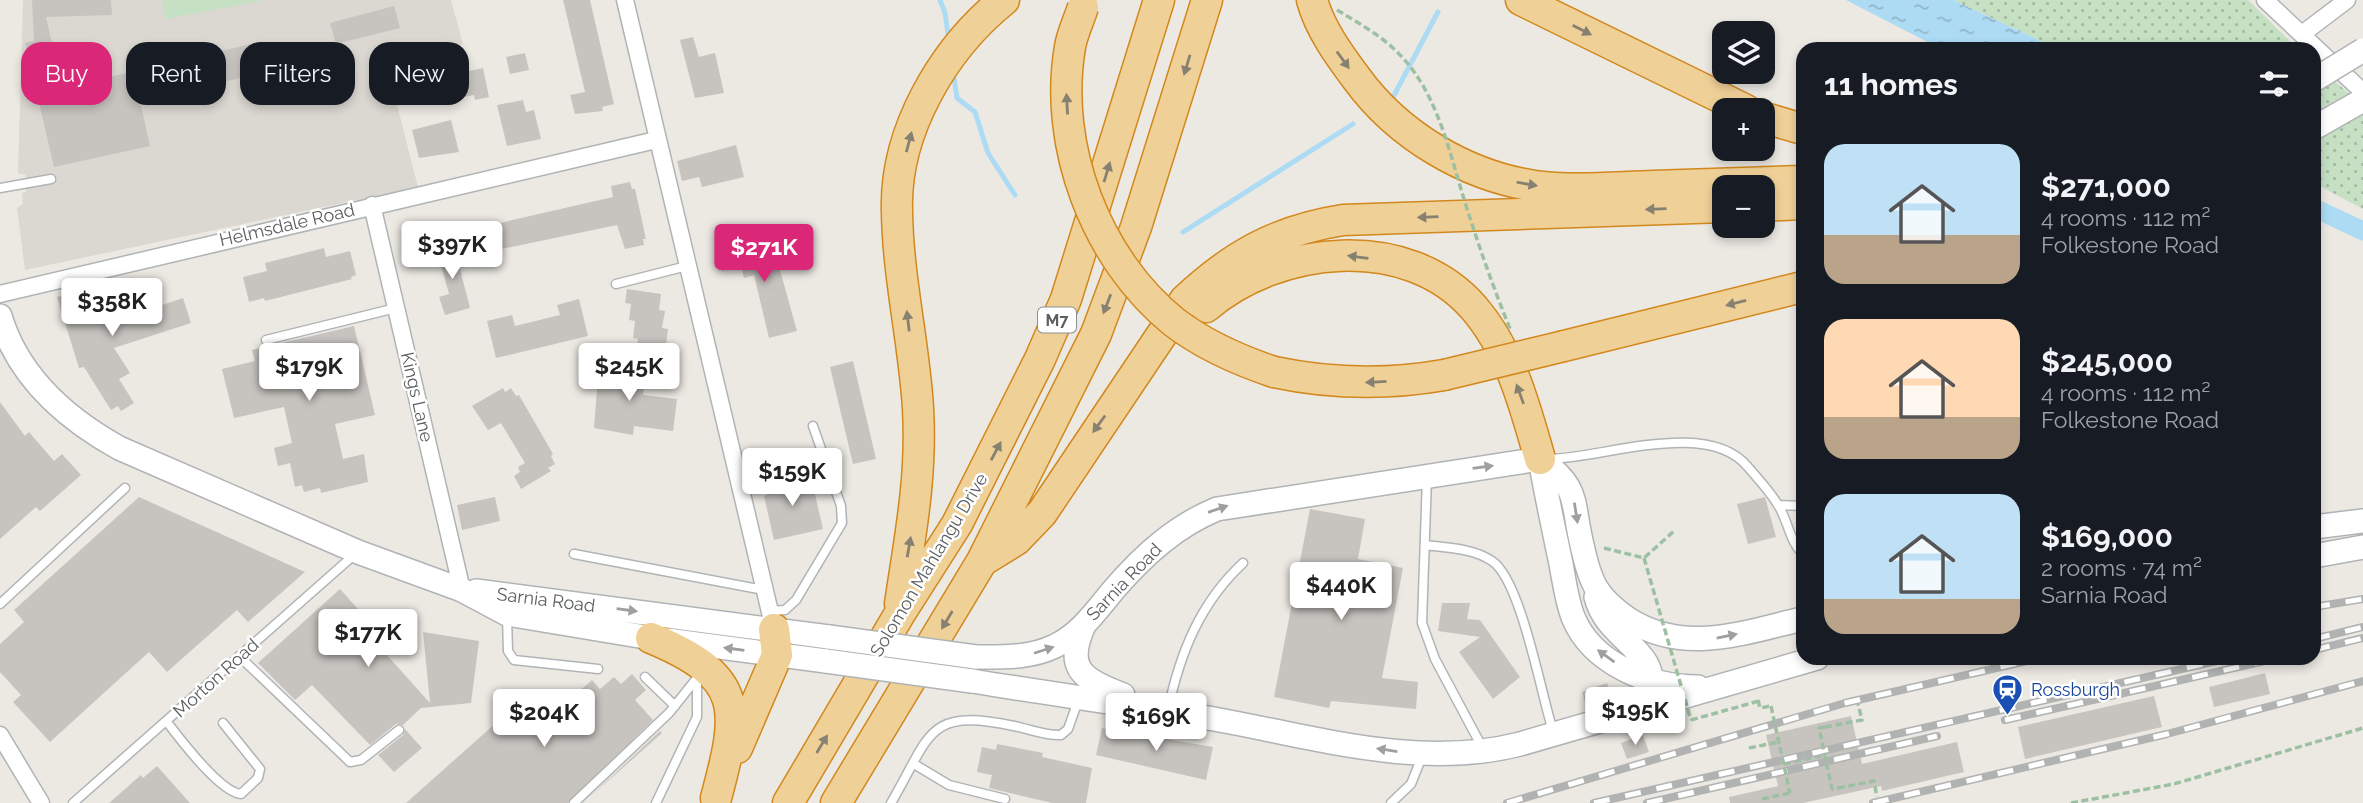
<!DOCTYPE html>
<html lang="en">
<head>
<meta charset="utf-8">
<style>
	:root { --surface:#171b24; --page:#242831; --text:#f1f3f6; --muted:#9ea1a6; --accent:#db2777 }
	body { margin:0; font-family:Raleway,sans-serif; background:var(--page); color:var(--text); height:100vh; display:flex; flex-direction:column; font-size:26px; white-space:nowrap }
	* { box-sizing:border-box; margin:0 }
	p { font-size:23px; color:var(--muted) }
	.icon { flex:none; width:38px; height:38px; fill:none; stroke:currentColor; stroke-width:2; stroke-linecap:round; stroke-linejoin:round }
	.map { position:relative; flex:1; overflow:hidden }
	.sheet { position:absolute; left:1796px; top:42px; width:525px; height:623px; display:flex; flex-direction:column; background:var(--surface); border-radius:21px; box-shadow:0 4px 10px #0003 }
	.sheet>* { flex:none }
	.hud { position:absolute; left:21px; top:42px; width:665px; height:63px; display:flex; gap:14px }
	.tools { position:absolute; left:1712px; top:21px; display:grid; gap:14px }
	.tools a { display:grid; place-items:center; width:63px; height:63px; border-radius:14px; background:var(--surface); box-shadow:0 4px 10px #0003; font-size:35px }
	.price { position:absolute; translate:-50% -60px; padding:0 16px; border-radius:7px; background:#fff; color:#222; font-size:23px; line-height:46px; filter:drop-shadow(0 2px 4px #0008) }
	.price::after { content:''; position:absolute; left:50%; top:42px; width:21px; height:16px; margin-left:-10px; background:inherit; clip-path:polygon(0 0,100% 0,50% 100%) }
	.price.current { background:var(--accent); color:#fff }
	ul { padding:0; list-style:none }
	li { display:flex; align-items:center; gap:21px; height:175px; padding:0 28px }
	li span { display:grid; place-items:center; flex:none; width:196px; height:140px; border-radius:21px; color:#555 }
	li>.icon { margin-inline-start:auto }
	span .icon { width:84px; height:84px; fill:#fffc; stroke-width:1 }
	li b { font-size:30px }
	h2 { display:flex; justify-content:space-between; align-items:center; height:84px; padding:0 28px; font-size:30px }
	.chip { padding:0 24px; border-radius:21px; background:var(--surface); box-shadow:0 4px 10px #0003; font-size:24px; line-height:63px }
	.chip.current { background:var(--accent); color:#fff }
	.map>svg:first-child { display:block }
	.education { fill:#dbd8d2 }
	.grass { fill:#c5e0c3 }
	.park { fill:url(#park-dots) }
	.water { fill:url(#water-ripples) }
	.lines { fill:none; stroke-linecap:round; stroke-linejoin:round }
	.stream { stroke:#acdbf3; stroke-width:5 }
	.canal { stroke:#acdbf3; stroke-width:19 }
	.building { fill:#c7c4c0 }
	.lane-casing { stroke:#b0b4b7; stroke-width:11 }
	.street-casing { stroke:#b0b4b7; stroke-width:19 }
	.secondary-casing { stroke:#b0b3b6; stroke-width:26 }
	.highway-casing { stroke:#d2881d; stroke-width:33 }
	.path { stroke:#9dc0a3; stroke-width:3.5; stroke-dasharray:7 3.5; stroke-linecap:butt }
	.lane { stroke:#fff; stroke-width:8 }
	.street { stroke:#fff; stroke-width:16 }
	.secondary { stroke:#fff; stroke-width:23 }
	.highway { stroke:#efd097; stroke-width:30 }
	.rail-casing { stroke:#b1b2b2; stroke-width:8 }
	.rail { stroke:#fff; stroke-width:5; stroke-dasharray:16; stroke-linecap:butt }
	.secondary-bridge-casing { stroke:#b0b3b6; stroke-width:26; stroke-linecap:butt }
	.highway-bridge-casing { stroke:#d2881d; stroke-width:33; stroke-linecap:butt }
	.path-bridge { stroke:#9dc0a3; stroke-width:3.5; stroke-dasharray:7 3.5; stroke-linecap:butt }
	.secondary-bridge { stroke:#fff; stroke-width:23 }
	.highway-bridge { stroke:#efd097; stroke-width:30 }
	.oneway { fill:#878172 }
	.oneway2 { fill:#9d9fa1 }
	.labels { text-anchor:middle; stroke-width:5; stroke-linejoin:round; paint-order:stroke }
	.shield { fill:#fff; stroke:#8c8f91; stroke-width:2 }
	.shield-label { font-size:16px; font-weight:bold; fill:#5b5f62 }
	.street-label { font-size:18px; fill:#5b5f62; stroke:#fff }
	.transit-label { font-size:18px; fill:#164399; stroke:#fff; text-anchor:start }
</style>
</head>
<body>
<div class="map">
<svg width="2363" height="803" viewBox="0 0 2363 803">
	<defs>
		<pattern id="park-dots" width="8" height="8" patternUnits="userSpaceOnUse" patternTransform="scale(1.75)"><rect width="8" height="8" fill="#c5e0c3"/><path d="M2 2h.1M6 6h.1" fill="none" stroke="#a3b9a2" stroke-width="1.8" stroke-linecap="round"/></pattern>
		<pattern id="water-ripples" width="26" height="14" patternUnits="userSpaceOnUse" patternTransform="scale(1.75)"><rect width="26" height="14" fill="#acdbf3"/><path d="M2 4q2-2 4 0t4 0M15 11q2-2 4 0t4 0" fill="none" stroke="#8fb5c8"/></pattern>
	</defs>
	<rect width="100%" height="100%" fill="#ece9e3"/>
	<!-- education -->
	<path class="education" d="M23 0H451L463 44 414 55 420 88 394 93 418 187 25 270 17 208 23 204 22 193 26 192V175L18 173Z"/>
	<!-- grass -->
	<path class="grass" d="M162 0H265L166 19Z"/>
	<!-- park -->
	<path class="park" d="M1953 0H2248L2298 49H2058Z
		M2314 63 2363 106V209L2314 183Z"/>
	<!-- water -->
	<path class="water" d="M1846 0H1953L2058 49H1941Z"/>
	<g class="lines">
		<!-- stream -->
		<path class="stream" d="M940 0 945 13 949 41
			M953 71 957 98 975 112 988 153 1015 195
			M1391 101 1438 12
			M1183 232 1353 124"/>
		<!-- canal -->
		<path class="canal" d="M2314 208 2363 231"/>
	</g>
	<!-- building -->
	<path class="building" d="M32 0H111L112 15 46 17 61 82 66 81 67 87 251 44 258 74 140 101 150 146 54 167 25 43 34 41Z
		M563 0H590L614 104 602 107 603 111 575 114 570 95 585 92Z
		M394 6 400 28 336 44 330 23Z
		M693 37 699 57 715 53 724 93 695 98 680 40Z
		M463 47 469 71 483 68 489 97 475 100 474 95 452 99 447 75 420 80 416 57Z
		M525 53 529 70 510 74 506 57Z
		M523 100 526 112 534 110 541 139 507 146 497 105Z
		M451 120 459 152 419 158 412 130Z
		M736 145 744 177 702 187 699 177 682 181 677 161Z
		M630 182 632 189H635L646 239H643L644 245 625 249 617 225 487 252 482 231 492 229 491 225 613 197 611 186Z
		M762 241 763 247 773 245 797 331 769 338 754 275 744 278 741 266 722 271 717 253Z
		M453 242 470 308 445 315 439 297 449 294 436 247Z
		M324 248 326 257 350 251 356 275 351 277 352 279 265 301 264 298 249 302 243 277 267 271 265 263Z
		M95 286 105 324 183 298 191 323 114 348 130 373 119 379 134 403 121 411 118 406 111 410 84 367 79 368 57 297Z
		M627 289 661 294 659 310 665 311 662 328 668 329 666 345 672 346 670 360 636 355 638 339 633 338 635 321 629 320 631 304 625 303Z
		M579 299 588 336 496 358 487 321 512 315 515 326 560 315 557 305Z
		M354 326 375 415 335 424 343 459 364 454 368 482 321 493 320 488 304 492 302 485 295 487 290 463 278 466 274 448 292 443 284 407 234 418 222 369 255 361 252 350Z
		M853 361 876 459 853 464 830 367Z
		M599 363 636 368 634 384 644 385 643 395 677 399 673 431 634 426 633 435 594 428Z
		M503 388 505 392 511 388 516 396 519 395 553 454 551 456 555 464 548 468 551 471 521 489 514 476 520 472 518 467 525 463 501 423 488 430 472 406Z
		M0 402 25 436 29 432 54 461 62 454 81 475 40 511 36 507 0 539Z
		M811 477 823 529 774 540 764 496 767 495 765 484Z
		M139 497 305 572 248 622 237 610 167 672 149 652 50 742 13 702 21 695 0 672V644L24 622 14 610Z
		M495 497 500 521 462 530 457 505Z
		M1765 497 1776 537 1748 544 1737 504Z
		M1310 509 1365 519 1358 559 1403 568 1382 678 1418 682 1416 709 1331 701 1329 708 1274 697Z
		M340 589 375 628 368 634 430 703 423 632 479 641 471 703 421 708 403 725 396 724 370 745 312 685 295 700 258 663Z
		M1442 603H1470L1467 619 1480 620 1520 677 1493 699 1459 652 1480 637 1438 631Z
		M2265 673 2270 694 2214 707 2209 687Z
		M632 674 646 690 635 700 653 720 568 803H406L524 698 541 717 572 690 576 694 592 680 600 689 614 677 621 684Z
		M1607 683 1612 697 1586 705 1582 692Z
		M2154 696 2162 727 2025 759 2018 727Z
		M1851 716 1862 764 1957 742 1964 772 1882 791 1881 786 1803 803H1730L1729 797 1778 786 1766 735Z
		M1102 728 1213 747 1206 780 1096 755Z
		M405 729 422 748 394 772 378 755 403 735Z
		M660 731 662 733 590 797Z
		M1643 735 1649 752 1627 759 1621 743Z
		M997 744 1043 753 1042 757 1092 768 1086 803H1052L989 788 992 775 977 772 982 747 996 750Z
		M157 766 190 803H109L141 775 143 778Z"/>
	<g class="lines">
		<defs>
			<path id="lane" d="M0 188 51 179
				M616 284 687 266
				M266 340 396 308
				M1550 459C1604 458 1708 418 1748 467 1758 479 1770 491 1778 505 1788 520 1789 540 1802 553
				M1427 477 1422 623 1435 659 1482 747
				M1778 505 1802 506
				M1425 545C1447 548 1473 548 1492 561 1521 580 1541 694 1553 731
				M574 554 764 590
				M0 604 125 488
				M770 611 785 610 796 600 842 523 841 506 813 426
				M507 617 508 651 514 660 598 669
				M239 656 350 762 361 760 399 730
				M645 677 675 706
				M1168 710C1180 653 1200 603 1243 563
				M167 722C180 739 220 792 241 794L258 778 260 769 223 723
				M914 764 949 785 1005 799
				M73 803 354 555
				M574 803 669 713 701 673
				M656 803 697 717V679
				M891 803C931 735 926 707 1014 726 1029 729 1046 736 1061 735L1068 729 1078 701
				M1391 803 1411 784 1423 754"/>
			<path id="street" d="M625 0 774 629
				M2265 0 2363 92
				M2302 34 2347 0
				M372 205 462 590
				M0 294 656 140
				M0 735 41 803"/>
			<path id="secondary" d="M2314 128 2363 100
				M0 316C18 377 65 418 119 448L358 552 462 590 507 614 651 638 826 661
				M1540 459C1546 493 1553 526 1560 559 1564 578 1566 599 1573 617 1592 664 1650 687 1698 687
				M2314 527 2363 521
				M2314 556 2363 547
				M476 591 829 637
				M1596 597C1607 641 1660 649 1650 692
				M1084 625C1064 670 1083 679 1123 695
				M976 657C1003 657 1031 658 1055 646 1081 634 1098 608 1116 587 1145 554 1176 526 1217 509L1540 459C1581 489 1571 500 1582 545 1590 582 1596 597 1628 619 1684 655 1743 633 1802 619
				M972 681C1052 694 1133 705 1214 719 1314 737 1419 770 1520 744L1817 658"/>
			<path id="highway" d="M1312 0C1320 29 1339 55 1357 79 1398 135 1466 176 1535 186 1574 191 1614 187 1653 186 1703 184 1753 183 1802 181
				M1521 0 1746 110
				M1762 117 1802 129
				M1762 206 1802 204
				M1206 307C1277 246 1407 231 1474 308 1511 351 1525 407 1540 459
				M1564 346 1802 287
				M1274 372C1331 384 1387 385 1444 375
				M982 561 1016 540 1042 513 1185 300C1233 255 1278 230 1343 220L1724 207
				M900 604C910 536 922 478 918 408 914 343 898 278 897 212 894 132 943 49 1004 0
				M651 638C745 677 740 709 716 798
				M737 748 777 655 774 629
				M788 803 899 615 957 524 1040 359 1066 299 1159 0
				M836 803 982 561 1096 334 1136 227 1207 0"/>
		</defs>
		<!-- lane casing -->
		<use href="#lane" class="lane-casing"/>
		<!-- street casing -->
		<use href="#street" class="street-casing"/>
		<!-- secondary casing -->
		<use href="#secondary" class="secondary-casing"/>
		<!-- highway casing -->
		<use href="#highway" class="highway-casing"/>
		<!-- path -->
		<path class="path" d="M1604 548 1644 558 1674 531
			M1758 700 1760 708 1771 706
			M1691 720 1759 701
			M1825 727 1862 720 1858 704
			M1749 748 1779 742
			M1784 764 1825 755
			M1838 788 1874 781 1877 797
			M1762 799 1790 793
			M2071 803 2174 784 2363 728"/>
		<!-- lane -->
		<use href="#lane" class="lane"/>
		<!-- street -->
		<use href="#street" class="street"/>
		<!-- secondary -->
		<use href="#secondary" class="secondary"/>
		<!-- highway -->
		<use href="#highway" class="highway"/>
		<defs>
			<path id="rail" d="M2314 607 2363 599
				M2314 639 2363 627
				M2314 650 2363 638
				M2005 720 2278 658
				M1507 803 1845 703 2040 658
				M1594 803 2230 658
				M1647 803 1937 736
				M1873 803 2167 734 2363 681"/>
		</defs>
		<!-- rail casing -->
		<use href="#rail" class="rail-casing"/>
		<!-- rail -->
		<use href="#rail" class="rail"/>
		<defs>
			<path id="secondary-bridge" d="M2314 80 2363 50
				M829 637 976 657
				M826 661 972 681"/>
			<path id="highway-bridge" d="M1083 7C1079 20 1072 34 1070 47 1053 146 1096 259 1174 322 1204 345 1238 360 1274 372
				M1444 375 1564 346"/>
		</defs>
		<!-- secondary-bridge casing -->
		<use href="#secondary-bridge" class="secondary-bridge-casing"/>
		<!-- highway-bridge casing -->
		<use href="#highway-bridge" class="highway-bridge-casing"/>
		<!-- path-bridge -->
		<path class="path-bridge" d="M1337 10C1360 24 1384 37 1402 57 1438 96 1449 151 1464 199 1478 244 1493 287 1511 331
			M1644 558 1691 720
			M1771 706 1790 793
			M1825 727 1819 728 1832 789 1838 788"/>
		<!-- secondary-bridge -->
		<use href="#secondary-bridge" class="secondary-bridge"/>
		<!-- highway-bridge -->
		<use href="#highway-bridge" class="highway-bridge"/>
	</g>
	<!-- one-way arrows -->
	<defs><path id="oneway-solid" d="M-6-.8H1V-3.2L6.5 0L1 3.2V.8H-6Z" transform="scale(1.75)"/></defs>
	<g class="oneway">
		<use href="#oneway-solid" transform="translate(1582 30) rotate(27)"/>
		<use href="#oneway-solid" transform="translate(1343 60) rotate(54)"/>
		<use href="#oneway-solid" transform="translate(1187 65) rotate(107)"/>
		<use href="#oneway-solid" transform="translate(1067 104) rotate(-93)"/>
		<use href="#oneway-solid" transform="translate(909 142) rotate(-75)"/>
		<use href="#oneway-solid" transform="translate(1107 172) rotate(-73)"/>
		<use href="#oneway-solid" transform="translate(1527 184) rotate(10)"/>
		<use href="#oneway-solid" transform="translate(1656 209) rotate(178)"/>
		<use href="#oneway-solid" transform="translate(1428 217) rotate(178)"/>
		<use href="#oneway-solid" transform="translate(1358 257) rotate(-173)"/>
		<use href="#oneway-solid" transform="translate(1736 303) rotate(166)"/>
		<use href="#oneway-solid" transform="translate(1107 304) rotate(111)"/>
		<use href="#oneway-solid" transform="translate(908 321) rotate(-97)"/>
		<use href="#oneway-solid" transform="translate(1376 382) rotate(177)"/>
		<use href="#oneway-solid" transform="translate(1520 394) rotate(-110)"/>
		<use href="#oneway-solid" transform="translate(1099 424) rotate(126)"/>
		<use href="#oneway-solid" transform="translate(996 451) rotate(-62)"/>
		<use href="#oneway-solid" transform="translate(909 547) rotate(-80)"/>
		<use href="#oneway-solid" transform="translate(947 620) rotate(121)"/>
		<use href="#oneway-solid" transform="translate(822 744) rotate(-59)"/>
	</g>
	<g class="oneway2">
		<use href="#oneway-solid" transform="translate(1483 467) rotate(-8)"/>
		<use href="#oneway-solid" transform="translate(1218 509) rotate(-19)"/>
		<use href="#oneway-solid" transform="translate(1576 513) rotate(81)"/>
		<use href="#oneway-solid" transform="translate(627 610) rotate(8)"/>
		<use href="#oneway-solid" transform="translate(1727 636) rotate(-11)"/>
		<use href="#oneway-solid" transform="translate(734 649) rotate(-172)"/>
		<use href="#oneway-solid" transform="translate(1044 650) rotate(-18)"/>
		<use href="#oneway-solid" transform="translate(1606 656) rotate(-144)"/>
		<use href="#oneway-solid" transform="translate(1387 750) rotate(-171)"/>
	</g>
	<!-- icons -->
	<defs>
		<symbol id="station-pin" viewBox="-11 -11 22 30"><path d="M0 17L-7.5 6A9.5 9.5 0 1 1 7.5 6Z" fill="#1a4fb4" stroke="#fff"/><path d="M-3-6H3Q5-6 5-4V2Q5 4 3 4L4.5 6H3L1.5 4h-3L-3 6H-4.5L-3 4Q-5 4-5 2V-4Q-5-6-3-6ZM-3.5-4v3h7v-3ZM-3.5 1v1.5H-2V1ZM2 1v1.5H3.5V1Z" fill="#fff"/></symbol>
	</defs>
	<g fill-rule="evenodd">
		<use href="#station-pin" x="1990" y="672" width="35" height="47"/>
	</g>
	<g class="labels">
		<!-- shield labels -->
		<rect class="shield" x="1038" y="307.5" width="38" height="25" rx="5"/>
		<g class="shield-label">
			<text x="1057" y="326">M7</text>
		</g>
		<!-- street labels -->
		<g class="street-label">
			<text transform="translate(287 225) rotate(-13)" y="6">Helmsdale Road</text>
			<text transform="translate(417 397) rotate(77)" y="6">Kings Lane</text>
			<text transform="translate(929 565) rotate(-59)" y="6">Solomon Mahlangu Drive</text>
			<text transform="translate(1124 582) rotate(-46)" y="6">Sarnia Road</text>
			<text transform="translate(546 600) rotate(7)" y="6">Sarnia Road</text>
			<text transform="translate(216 678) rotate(-42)" y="6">Morton Road</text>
		</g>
		<!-- transit labels -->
		<g class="transit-label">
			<text x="2031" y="696">Rossburgh</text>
		</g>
	</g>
</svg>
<div class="tools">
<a><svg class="icon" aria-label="layers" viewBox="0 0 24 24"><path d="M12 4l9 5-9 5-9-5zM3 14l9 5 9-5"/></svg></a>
<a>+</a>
<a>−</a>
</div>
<b class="price" style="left:452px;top:281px">$397K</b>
<b class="price current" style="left:764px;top:284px">$271K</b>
<b class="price" style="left:112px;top:338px">$358K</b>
<b class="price" style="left:309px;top:403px">$179K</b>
<b class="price" style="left:629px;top:403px">$245K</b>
<b class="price" style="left:792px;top:508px">$159K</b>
<b class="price" style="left:1341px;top:622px">$440K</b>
<b class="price" style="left:368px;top:669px">$177K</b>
<b class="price" style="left:1635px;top:747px">$195K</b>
<b class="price" style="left:544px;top:749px">$204K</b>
<b class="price" style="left:1156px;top:753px">$169K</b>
<div class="hud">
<a class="chip current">Buy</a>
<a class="chip">Rent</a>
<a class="chip">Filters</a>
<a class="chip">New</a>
</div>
<section class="sheet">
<h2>11 homes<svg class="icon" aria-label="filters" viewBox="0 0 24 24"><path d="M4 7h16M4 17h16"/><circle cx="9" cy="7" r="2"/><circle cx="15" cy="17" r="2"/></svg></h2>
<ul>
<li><span style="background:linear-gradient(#bfe0f5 65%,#b9a48a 0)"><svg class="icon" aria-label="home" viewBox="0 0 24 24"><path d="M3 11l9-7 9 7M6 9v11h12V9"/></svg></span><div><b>$271,000</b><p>4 rooms · 112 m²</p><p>Folkestone Road</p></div></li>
<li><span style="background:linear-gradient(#ffd9b3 70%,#b9a48a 0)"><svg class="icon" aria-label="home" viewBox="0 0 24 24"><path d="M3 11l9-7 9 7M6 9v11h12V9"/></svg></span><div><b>$245,000</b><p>4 rooms · 112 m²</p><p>Folkestone Road</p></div></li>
<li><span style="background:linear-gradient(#bfe0f5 75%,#b9a48a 0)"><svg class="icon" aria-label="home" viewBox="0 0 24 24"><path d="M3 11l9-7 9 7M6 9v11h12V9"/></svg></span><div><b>$169,000</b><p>2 rooms · 74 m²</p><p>Sarnia Road</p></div></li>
</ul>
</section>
</div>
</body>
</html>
